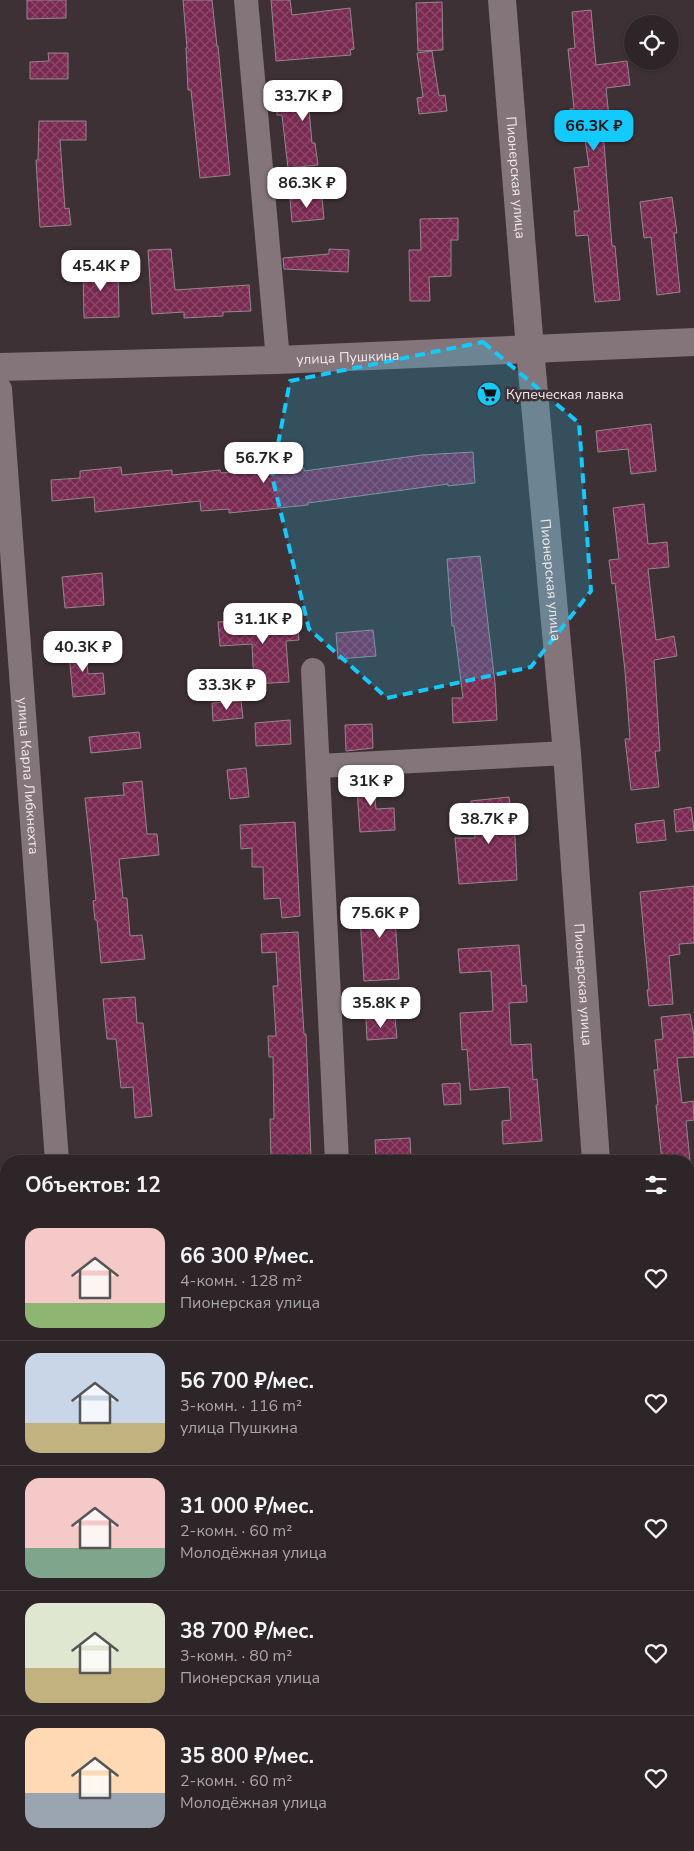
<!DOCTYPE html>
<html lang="ru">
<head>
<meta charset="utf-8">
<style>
	:root { --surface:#2e2528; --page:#362d30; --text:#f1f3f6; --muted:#a7a5a8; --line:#494245; --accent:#12cafb }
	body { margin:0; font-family:"Nunito Sans",sans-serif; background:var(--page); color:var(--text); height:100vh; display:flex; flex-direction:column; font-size:19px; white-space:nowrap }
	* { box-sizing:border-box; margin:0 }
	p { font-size:16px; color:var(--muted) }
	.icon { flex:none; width:28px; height:28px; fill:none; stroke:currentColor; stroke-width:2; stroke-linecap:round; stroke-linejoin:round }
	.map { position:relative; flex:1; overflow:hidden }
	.sheet { position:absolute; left:0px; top:1155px; width:695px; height:696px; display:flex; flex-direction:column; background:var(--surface); border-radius:20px 20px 0 0; box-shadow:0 1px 4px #0004,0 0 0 1px var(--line) }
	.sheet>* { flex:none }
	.buttons { position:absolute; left:624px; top:15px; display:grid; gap:10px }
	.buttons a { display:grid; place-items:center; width:55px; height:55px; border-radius:50%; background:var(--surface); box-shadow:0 1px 4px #0004,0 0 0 1px var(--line); font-size:25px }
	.price { position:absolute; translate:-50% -42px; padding:0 11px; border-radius:10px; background:#fff; color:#222; font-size:16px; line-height:32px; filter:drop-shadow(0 1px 2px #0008) }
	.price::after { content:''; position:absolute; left:50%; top:30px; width:15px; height:11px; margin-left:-8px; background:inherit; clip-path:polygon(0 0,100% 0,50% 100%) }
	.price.selected { background:var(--accent); color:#111 }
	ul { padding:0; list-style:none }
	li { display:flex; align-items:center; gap:15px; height:125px; padding:0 25px }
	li+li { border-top:1px solid var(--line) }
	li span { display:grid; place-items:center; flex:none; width:140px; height:100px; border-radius:15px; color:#555 }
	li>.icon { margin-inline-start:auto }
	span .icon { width:60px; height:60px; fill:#fffc; stroke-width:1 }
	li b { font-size:21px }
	h2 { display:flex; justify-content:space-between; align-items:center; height:60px; padding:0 25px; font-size:21px }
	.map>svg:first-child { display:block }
	.building { fill:url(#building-cross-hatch); stroke:#95868c }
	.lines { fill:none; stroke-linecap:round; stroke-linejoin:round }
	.street { stroke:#84757a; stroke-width:24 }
	.secondary { stroke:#84757a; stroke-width:28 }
	.marked { fill:#12cafb; fill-opacity:0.2; stroke:#12cafb; stroke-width:4; stroke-dasharray:10 6; stroke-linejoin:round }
	.labels { text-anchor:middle; stroke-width:5; stroke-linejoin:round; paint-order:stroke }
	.street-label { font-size:14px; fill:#f0e8eb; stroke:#3e3136 }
	.poi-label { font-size:14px; fill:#f0e8eb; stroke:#3e3136; text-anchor:start }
</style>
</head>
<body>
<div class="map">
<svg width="694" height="1851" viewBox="0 0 694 1851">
	<defs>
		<pattern id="building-cross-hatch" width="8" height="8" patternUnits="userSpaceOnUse" patternTransform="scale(1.25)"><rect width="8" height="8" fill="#7a2a51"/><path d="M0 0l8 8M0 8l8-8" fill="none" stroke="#8d496a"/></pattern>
	</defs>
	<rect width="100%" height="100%" fill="#3e3136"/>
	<!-- building -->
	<path class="building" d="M27 0H66V18L27 19Z
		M183 0H212L217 46H218L230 175 200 178 191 90H188L186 48H187Z
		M271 0H290L292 15 350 8 354 49 350 50 351 55 276 61Z
		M442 2 443 50 418 51 416 3Z
		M591 10 596 65 627 61 630 85 606 88 609 117 602 118 612 246H615L620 300 595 302 588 235 576 236 574 211H579L574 168 589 166 584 133 573 134 570 109H574L568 49 575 48 572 12Z
		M432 51 439 96 445 95 447 111 419 114 417 98 423 97 417 53Z
		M48 53H68V79H30V62L49 61Z
		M339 86 341 105 309 109 312 143H315L318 165 288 168 282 115H277L275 93Z
		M39 121H86V140H60L65 209 69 208 71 225 40 227 36 160H38Z
		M322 197 324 219 292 222 290 199Z
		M672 197 677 233H674L680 292 657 295 651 237 644 238 640 202Z
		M458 218V240H451V276L429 277 430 301H410L409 250H421L420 219Z
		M171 249 175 290 249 285 251 311 223 312V316L184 318V312L152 314 148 250Z
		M329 249 349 250 348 272 284 269 283 258 329 254Z
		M118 266 119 317 84 318 83 267Z
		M651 424 656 471 631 474 628 449 598 452 596 431Z
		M473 452 475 483 448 486V484L381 493 308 503V505L229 513V509L201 511 200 501 95 512 94 497 52 501 51 480 80 478V471L121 467 122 475 172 470V475L220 470 221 473 269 469V473L304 468V471L422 455Z
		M644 504 648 544 667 542 669 567 648 569 656 640 674 636 677 656 654 660 660 751H655L659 787 631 790 625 739H630L625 671 615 583 612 584 609 560 619 559 613 508Z
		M480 556 495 683 497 720 453 723 452 698H463L454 626H452L447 559Z
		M102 573 104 605 65 608 62 577Z
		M297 617 299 640 286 641 289 682 254 684 252 644 220 646 218 622Z
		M373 630 376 656 338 659 336 633Z
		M85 641 88 674 103 673 105 694 73 697 68 643Z
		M241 701 243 718 213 721 212 703Z
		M290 720 291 744 256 746 255 723Z
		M372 724 373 748 346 751 345 725Z
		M139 732 141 748 91 753 89 737Z
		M246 768 249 797 230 799 227 770Z
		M373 777 376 809 394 808 395 830 360 832 357 790 349 791 348 778Z
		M142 781 147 834H157L159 855 119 859 123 898H127L130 936 142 935 145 959 101 963 97 920H95L93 901 96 900 85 798 124 795 123 783Z
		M509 797 515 838 517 880 459 884 455 838H475L471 801Z
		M691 807 694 830 676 832 674 810Z
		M664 820 666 840 637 843 635 824Z
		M295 822 300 916 282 918 280 898 264 899 263 867H252V848L241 849 240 825Z
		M694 886V943L679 944 680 954 669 956 673 1004 649 1006 647 990 649 989 640 892Z
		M400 899 402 918H395L399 979 364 981 359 901Z
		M298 932 304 1034H306L311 1157 271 1158 270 1119H274L273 1057H269L268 1036H276L273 986H278L276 952 262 953 261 934Z
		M519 945 522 986 526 985 527 1002 509 1003 511 1045 531 1044 533 1080 537 1079 542 1141 503 1144 502 1121 511 1120 509 1087 470 1090 467 1049 462 1050 460 1013 493 1011 491 971 460 973 458 949Z
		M135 997 137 1023H143L152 1116 135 1118 133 1087 121 1088 116 1039H107L103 999Z
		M690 1014 694 1036V1057L677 1058 682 1103 693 1101 694 1120 686 1121 690 1161H662L656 1105H658L654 1070H658L655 1040 663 1039 661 1017Z
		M395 1018 397 1038 367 1040 366 1019Z
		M460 1083 461 1104 444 1105 442 1084Z
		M410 1138 411 1158 376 1160 375 1140Z"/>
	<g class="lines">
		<!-- street -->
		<g class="street">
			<path d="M246 0 278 360"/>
			<path id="s1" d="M0 389 57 1161"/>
			<path d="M313 670 337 1161"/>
			<path d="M319 766 567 753"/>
			<path d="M689 1531 694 1530"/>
			<path d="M0 1561H6"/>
			<path d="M106 1845V1851"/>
			<path d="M387 1845V1851"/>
		</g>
		<!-- secondary -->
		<g class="secondary">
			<path id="s2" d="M502 0 530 349 567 753 596 1161"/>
			<path id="s3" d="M0 367 278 360 694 342"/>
			<path d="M646 1845V1851"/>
		</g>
	</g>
	<!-- marked area -->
	<path class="marked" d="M483 342 579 423 591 591 531 667 387 698 309 629 272 476 290 381Z"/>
	<!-- icons -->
	<defs>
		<symbol id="supermarket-disc" viewBox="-11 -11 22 22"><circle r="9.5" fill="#12cafb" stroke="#3e3136"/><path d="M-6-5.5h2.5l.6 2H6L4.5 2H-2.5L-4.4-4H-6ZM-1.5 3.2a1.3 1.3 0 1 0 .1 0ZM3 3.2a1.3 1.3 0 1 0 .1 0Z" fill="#111"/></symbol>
	</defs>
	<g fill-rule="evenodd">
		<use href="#supermarket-disc" x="475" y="380" width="28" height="28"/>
	</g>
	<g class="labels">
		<!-- street labels -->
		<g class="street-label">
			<text dy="5" stroke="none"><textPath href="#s2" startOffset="178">Пионерская улица</textPath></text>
			<text dy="5" stroke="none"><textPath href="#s3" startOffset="348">улица Пушкина</textPath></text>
			<text dy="5" stroke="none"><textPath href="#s2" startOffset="582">Пионерская улица</textPath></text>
			<text dy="5" stroke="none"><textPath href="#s1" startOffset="388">улица Карла Либкнехта</textPath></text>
			<text dy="5" stroke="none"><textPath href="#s2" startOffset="988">Пионерская улица</textPath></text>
		</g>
		<!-- poi labels -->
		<g class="poi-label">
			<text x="506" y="399">Купеческая лавка</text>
		</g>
	</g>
</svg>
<div class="buttons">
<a><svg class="icon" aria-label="locate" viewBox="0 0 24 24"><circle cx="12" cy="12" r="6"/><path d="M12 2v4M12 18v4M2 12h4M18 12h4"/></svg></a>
</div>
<b class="price" style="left:303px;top:122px">33.7K ₽</b>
<b class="price selected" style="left:594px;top:152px">66.3K ₽</b>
<b class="price" style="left:307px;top:209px">86.3K ₽</b>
<b class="price" style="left:101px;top:292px">45.4K ₽</b>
<b class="price" style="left:264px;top:484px">56.7K ₽</b>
<b class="price" style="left:263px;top:645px">31.1K ₽</b>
<b class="price" style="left:83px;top:673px">40.3K ₽</b>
<b class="price" style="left:227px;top:711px">33.3K ₽</b>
<b class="price" style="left:371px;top:807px">31K ₽</b>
<b class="price" style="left:489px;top:845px">38.7K ₽</b>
<b class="price" style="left:380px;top:939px">75.6K ₽</b>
<b class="price" style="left:381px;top:1029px">35.8K ₽</b>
<section class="sheet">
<h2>Объектов: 12<svg class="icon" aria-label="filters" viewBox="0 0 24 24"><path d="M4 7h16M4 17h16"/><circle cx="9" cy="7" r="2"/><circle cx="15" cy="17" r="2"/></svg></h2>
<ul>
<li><span style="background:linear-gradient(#f6c9c9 75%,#8fb573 0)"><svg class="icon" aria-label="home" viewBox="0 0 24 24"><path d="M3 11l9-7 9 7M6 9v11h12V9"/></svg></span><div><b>66 300 ₽/мес.</b><p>4-комн. · 128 m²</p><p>Пионерская улица</p></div><svg class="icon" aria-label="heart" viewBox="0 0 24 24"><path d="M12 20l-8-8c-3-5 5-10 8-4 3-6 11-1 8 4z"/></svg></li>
<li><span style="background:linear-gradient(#c9d6e8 70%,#c2b280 0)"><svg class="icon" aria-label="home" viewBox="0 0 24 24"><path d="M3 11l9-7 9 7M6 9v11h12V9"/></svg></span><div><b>56 700 ₽/мес.</b><p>3-комн. · 116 m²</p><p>улица Пушкина</p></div><svg class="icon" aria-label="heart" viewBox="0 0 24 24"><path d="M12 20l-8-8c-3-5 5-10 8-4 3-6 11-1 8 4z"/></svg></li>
<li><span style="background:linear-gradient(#f6c9c9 70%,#7fa58c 0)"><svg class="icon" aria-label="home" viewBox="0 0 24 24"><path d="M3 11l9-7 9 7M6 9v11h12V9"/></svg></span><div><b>31 000 ₽/мес.</b><p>2-комн. · 60 m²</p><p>Молодёжная улица</p></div><svg class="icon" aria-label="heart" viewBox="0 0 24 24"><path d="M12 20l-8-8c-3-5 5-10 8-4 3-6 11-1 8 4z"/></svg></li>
<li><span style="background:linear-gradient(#dfe7d0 65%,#c2b280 0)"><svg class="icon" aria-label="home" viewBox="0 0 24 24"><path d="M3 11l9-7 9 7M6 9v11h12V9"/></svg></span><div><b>38 700 ₽/мес.</b><p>3-комн. · 80 m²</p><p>Пионерская улица</p></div><svg class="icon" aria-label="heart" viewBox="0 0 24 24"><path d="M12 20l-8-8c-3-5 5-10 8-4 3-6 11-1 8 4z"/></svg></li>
<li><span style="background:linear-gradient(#ffd9b3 65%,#9aa5b1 0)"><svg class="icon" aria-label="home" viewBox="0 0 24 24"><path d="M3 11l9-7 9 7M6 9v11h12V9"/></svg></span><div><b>35 800 ₽/мес.</b><p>2-комн. · 60 m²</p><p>Молодёжная улица</p></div><svg class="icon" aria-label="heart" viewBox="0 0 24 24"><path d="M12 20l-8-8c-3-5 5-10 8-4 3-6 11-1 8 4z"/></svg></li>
</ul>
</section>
</div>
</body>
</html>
